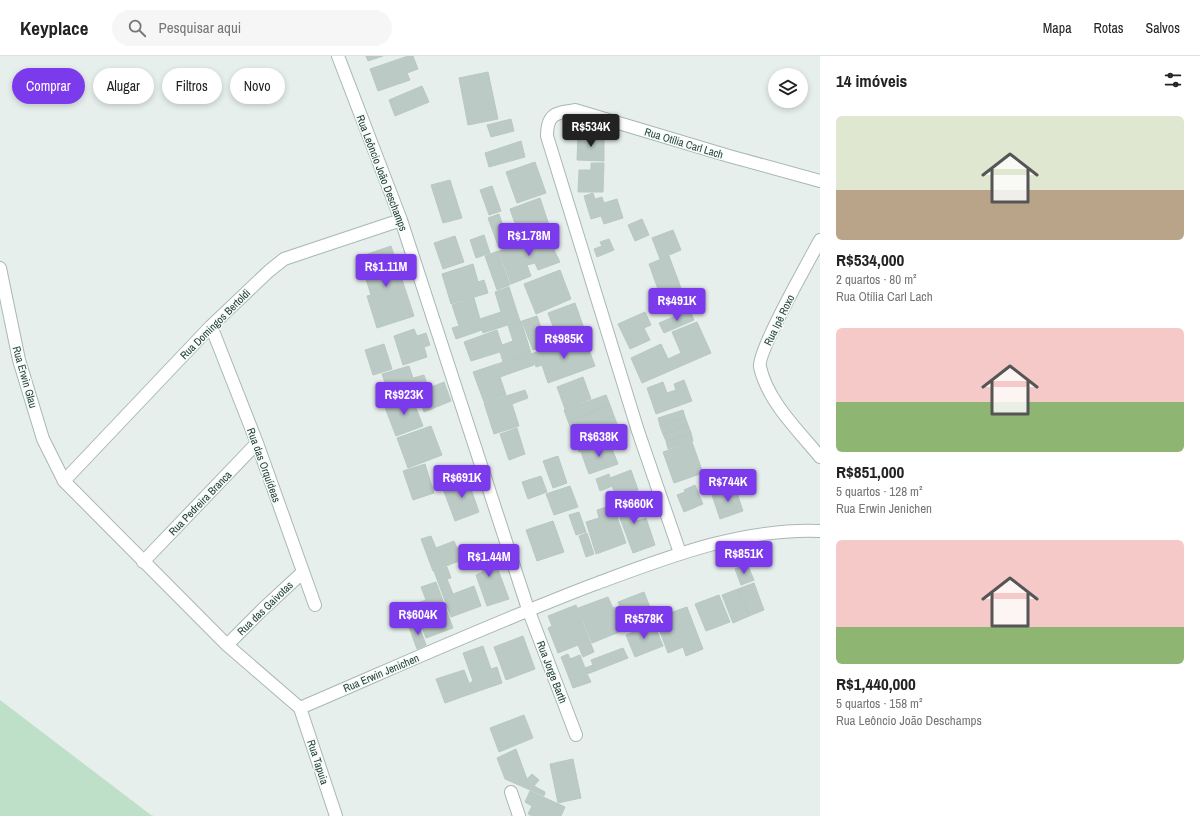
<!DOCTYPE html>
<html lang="pt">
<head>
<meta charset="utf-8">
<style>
	:root { --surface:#fff; --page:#f6f6f6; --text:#222; --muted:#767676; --line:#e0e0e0; --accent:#7c3aed }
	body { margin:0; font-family:"Archivo Narrow",sans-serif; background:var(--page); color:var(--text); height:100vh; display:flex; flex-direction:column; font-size:15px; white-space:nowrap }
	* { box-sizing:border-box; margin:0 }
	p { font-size:13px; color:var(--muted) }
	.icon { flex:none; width:22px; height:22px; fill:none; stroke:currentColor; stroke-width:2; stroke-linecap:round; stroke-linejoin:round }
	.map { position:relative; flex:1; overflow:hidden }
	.sheet { display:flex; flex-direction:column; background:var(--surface); width:380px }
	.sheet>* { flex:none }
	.top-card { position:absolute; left:12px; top:12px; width:380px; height:36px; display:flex; gap:8px }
	.controls { position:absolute; left:768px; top:12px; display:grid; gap:8px }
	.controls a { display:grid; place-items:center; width:40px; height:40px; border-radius:50%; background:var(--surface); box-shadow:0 2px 6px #0003; font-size:20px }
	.price { position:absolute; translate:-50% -34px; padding:0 9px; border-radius:4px; background:var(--accent); color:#fff; font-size:13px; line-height:26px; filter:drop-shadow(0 1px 2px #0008) }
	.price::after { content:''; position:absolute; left:50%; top:24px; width:12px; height:9px; margin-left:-6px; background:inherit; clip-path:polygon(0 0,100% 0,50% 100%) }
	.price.current { background:#222; color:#fff }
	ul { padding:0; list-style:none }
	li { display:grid; align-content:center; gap:8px; height:212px; padding:0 16px }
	li span { display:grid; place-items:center; height:124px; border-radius:6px; color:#555 }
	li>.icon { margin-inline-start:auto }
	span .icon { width:72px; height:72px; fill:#fffc; stroke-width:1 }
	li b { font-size:17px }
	h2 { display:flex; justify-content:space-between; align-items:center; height:48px; padding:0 16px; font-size:17px }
	.pill { padding:0 14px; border-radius:18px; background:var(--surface); box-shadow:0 2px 6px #0003; font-size:14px; line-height:36px }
	.pill.current { background:var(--accent); color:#fff }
	header { display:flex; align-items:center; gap:24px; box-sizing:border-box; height:56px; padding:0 20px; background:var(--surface); border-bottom:1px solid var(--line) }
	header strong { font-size:19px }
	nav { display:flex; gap:22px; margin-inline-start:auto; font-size:14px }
	.search { width:280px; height:36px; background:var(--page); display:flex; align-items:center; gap:10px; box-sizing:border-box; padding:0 14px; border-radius:22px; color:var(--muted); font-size:15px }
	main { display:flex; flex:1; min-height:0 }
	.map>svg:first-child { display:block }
	.green { fill:#bfe0c8 }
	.building { fill:#bbcac4; stroke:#b8c9c2 }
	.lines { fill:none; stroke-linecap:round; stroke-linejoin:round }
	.street-casing { stroke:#a8b8b2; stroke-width:14 }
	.street { stroke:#fff; stroke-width:12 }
	.labels { text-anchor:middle; stroke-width:3; stroke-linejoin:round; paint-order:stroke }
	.street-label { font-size:11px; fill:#24423a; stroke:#f7fbf9 }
</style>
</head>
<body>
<header>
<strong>Keyplace</strong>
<div class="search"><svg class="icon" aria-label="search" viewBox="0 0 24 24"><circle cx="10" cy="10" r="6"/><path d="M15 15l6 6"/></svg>Pesquisar aqui</div>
<nav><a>Mapa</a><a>Rotas</a><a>Salvos</a></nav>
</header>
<main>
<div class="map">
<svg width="820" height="760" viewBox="0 0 820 760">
	<rect width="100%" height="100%" fill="#e6efeb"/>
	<!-- green -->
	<path class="green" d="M0 644 151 759 154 760H0Z"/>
	<!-- building -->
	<path class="building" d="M366 0H383L368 5Z
		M408 0H413L418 13 407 17 410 24 378 35 370 13Z
		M488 16 498 63 468 69 459 22Z
		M422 30 429 46 395 60 389 44Z
		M511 63 514 75 491 81 487 69Z
		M578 79H604V105L577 104Z
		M521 85 525 101 489 111 485 97Z
		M535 106 546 137 517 147 506 116Z
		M591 107H604L603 136H578L579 114H591Z
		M450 124 462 162 443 167 431 129Z
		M492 130 501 155 489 159 480 134Z
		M593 137 595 143 602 141 604 147 617 143 623 162 604 168 601 160 591 163 584 140Z
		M540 142 550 172 520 182 510 153Z
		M499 158 509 188 499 192 488 162Z
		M642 163 649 179 635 185 628 169Z
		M673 174 681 194 660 203 652 182Z
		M549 177 555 194H554L560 206 538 214 535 207 527 209 531 220 511 228 499 195Z
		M484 179 490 197 476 202 470 184Z
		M455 180 464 206 443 213 434 187Z
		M609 183 614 194 597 201 594 193 602 190 600 186Z
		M391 190 414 260 377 272 367 240 371 239 359 201Z
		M498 195 510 229 497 234 485 200Z
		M669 200 681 232 660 239 649 208Z
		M473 208 478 226 484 224 488 237 451 248 442 218Z
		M560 214 571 243 536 258 524 228Z
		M509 231 520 265 483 277 482 274 456 283 452 272 459 270 452 249 474 242 480 263 501 256 495 236Z
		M575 247 585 275 533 294 522 265 537 260 544 280 555 276 548 257Z
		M690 254 694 264 664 277 659 267Z
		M645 256 651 269 644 272 650 284 630 293 618 268Z
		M521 265 531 297 503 306 500 296 471 305 464 286 497 274 502 289 513 285 508 269Z
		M697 266 711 297 642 327 631 302 661 288 668 303 681 297 672 276Z
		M414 273 417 280 426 277 430 289 424 291 427 301 403 309 394 280Z
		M585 283 595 310 548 327 542 309 536 311 531 298 558 288 560 292Z
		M384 288 392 313 373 319 365 294Z
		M530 297 534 309 500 321 506 339 484 346 473 316Z
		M409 310 413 322 424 319 428 331 382 347 379 338 388 335 382 318Z
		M583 321 591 343 565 353 557 331Z
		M684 324 692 345 656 358 647 332 663 326 667 337 676 334 674 328Z
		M444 326 451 345 424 356 417 337Z
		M525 334 528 342 512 348 519 370 494 378 484 347Z
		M411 339 423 370 396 380 384 349Z
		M606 339 610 349 568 365 564 354Z
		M610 349 614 360 572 375 568 365Z
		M683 354 685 361 660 370 658 362Z
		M614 360 618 370 576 385 572 375Z
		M685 361 688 369 663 378 660 370Z
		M688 369 691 377 666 385 663 378Z
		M431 370 442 399 408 412 397 382Z
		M618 370 622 380 579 396 576 385Z
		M517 372 525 398 509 404 500 378Z
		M691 377 693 385 668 393 666 385Z
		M609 385 618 408 589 418 581 396Z
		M692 386 703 417 674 427 663 396Z
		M558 400 567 427 553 432 543 405Z
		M425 408 434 437 413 444 403 415Z
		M631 414 638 434 617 442 612 430 600 435 596 423 609 418 610 422Z
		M541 420 547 436 528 443 522 426Z
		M475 421 478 430 471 433 479 456 455 465 443 433Z
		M695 429 703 448 684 456 677 439 685 436 684 434Z
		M570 430 578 451 554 459 546 438Z
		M735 431 743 455 720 463 712 439Z
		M638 438 640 444 631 447 637 465 646 462 655 489 633 497 614 446Z
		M613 449 626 487 596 498 586 466 599 462 597 454Z
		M579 456 586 476 576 479 569 459Z
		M553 465 564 496 537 505 526 474Z
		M587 477 594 498 586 501 579 480Z
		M431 480 436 492 454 485 457 492 463 490 467 502 433 515 421 483Z
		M494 493 497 503 486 506 489 514 497 511 509 543 487 550 476 519 483 516 481 509 469 513 465 504Z
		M747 508 754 524 741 529 735 513Z
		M447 511 451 522 447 523 453 538 474 530 481 550 451 561 434 515Z
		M436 526 453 572 426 582 414 548 426 544 421 531Z
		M754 527 764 554 749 560 738 533Z
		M738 533 749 560 733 567 722 539Z
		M644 536 653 559 627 569 618 546Z
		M719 539 730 566 706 575 695 548Z
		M608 541 613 552 615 551 624 574 592 587 578 552Z
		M576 549 594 596 583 601 578 589 558 597 548 572 552 570 548 560Z
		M687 551 703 593 686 600 683 591 668 597 653 557 664 553 668 564 672 563 670 557Z
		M418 567 426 589 417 593 409 571Z
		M654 568 663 590 635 601 626 579Z
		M523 580 535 613 506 624 494 591Z
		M483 590 491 613 497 611 502 627 473 637 470 627 473 625 463 597Z
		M623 592 628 602 595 615 591 604Z
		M568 598 570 603 580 599 585 612 593 609 595 615 587 618 591 626 573 632 561 601Z
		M464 614 473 637 445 647 436 623Z
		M524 659 533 682 499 696 490 672Z
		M516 693 527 723 532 718 539 724 534 730 545 736 544 740 505 723 497 702Z
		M573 703 581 742 558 747 550 708Z
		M530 735 565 751 561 760H532L528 758 532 750 525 746Z"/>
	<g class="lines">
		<defs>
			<path id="street" d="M338 0 401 164 528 553 576 679
				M820 184C810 203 757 296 760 311 768 346 798 374 820 401
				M0 212 19 304 43 383 64 425 227 589 300 652C398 610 495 566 595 528 668 501 741 472 820 475
				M211 270 257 387 315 549
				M64 425 211 270 269 215 284 203 401 164
				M680 497 638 375 547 80C547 58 555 57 575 54L729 100 820 125
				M143 506 257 387
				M227 589 263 553 303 516
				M300 652 336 760
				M511 736 519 760"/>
		</defs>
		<!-- street casing -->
		<use href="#street" class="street-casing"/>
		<!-- street -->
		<use href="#street" class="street"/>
	</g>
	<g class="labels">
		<!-- street labels -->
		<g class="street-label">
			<text transform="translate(684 87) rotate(17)" y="4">Rua Otília Carl Lach</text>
			<text transform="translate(382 117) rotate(69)" y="4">Rua Leôncio João Deschamps</text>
			<text transform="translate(779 264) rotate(-64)" y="4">Rua Ipê Roxo</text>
			<text transform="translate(215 268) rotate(-45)" y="4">Rua Domingos Bertoldi</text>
			<text transform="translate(25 321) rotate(74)" y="4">Rua Erwin Glau</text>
			<text transform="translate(264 409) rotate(70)" y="4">Rua das Orquídeas</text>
			<text transform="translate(200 447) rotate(-46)" y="4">Rua Pedreira Branca</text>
			<text transform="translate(265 552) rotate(-44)" y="4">Rua das Gaivotas</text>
			<text transform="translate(552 616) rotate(69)" y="4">Rua Jorge Barth</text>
			<text transform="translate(381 617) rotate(-23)" y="4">Rua Erwin Jenichen</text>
			<text transform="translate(318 706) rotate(72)" y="4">Rua Tapuia</text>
		</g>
	</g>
</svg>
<div class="controls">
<a><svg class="icon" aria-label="layers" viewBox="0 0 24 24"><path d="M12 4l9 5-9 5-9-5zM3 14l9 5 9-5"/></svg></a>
</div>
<b class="price current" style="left:591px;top:92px">R$534K</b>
<b class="price" style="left:529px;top:201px">R$1.78M</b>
<b class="price" style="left:386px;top:232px">R$1.11M</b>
<b class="price" style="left:677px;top:266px">R$491K</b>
<b class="price" style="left:564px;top:304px">R$985K</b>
<b class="price" style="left:404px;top:360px">R$923K</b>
<b class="price" style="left:599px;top:402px">R$638K</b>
<b class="price" style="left:462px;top:443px">R$691K</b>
<b class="price" style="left:728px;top:447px">R$744K</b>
<b class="price" style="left:634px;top:469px">R$660K</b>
<b class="price" style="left:744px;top:519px">R$851K</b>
<b class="price" style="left:489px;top:522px">R$1.44M</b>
<b class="price" style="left:418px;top:580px">R$604K</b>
<b class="price" style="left:644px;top:584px">R$578K</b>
<div class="top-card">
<a class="pill current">Comprar</a>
<a class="pill">Alugar</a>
<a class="pill">Filtros</a>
<a class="pill">Novo</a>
</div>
</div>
<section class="sheet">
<h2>14 imóveis<svg class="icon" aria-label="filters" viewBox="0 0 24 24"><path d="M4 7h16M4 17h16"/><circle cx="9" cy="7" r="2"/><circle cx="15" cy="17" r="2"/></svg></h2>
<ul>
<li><span style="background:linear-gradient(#dfe7d0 60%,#b9a48a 0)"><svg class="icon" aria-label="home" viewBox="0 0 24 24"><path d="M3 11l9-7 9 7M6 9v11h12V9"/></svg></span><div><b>R$534,000</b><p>2 quartos · 80 m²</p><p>Rua Otília Carl Lach</p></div></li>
<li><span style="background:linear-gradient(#f6c9c9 60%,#8fb573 0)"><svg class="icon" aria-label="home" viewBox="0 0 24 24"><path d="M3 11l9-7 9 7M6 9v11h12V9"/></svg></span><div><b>R$851,000</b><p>5 quartos · 128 m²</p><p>Rua Erwin Jenichen</p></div></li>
<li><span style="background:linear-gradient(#f6c9c9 70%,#8fb573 0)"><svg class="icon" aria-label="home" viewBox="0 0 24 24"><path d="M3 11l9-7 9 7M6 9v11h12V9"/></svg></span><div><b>R$1,440,000</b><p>5 quartos · 158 m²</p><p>Rua Leôncio João Deschamps</p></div></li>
</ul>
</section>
</main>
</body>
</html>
